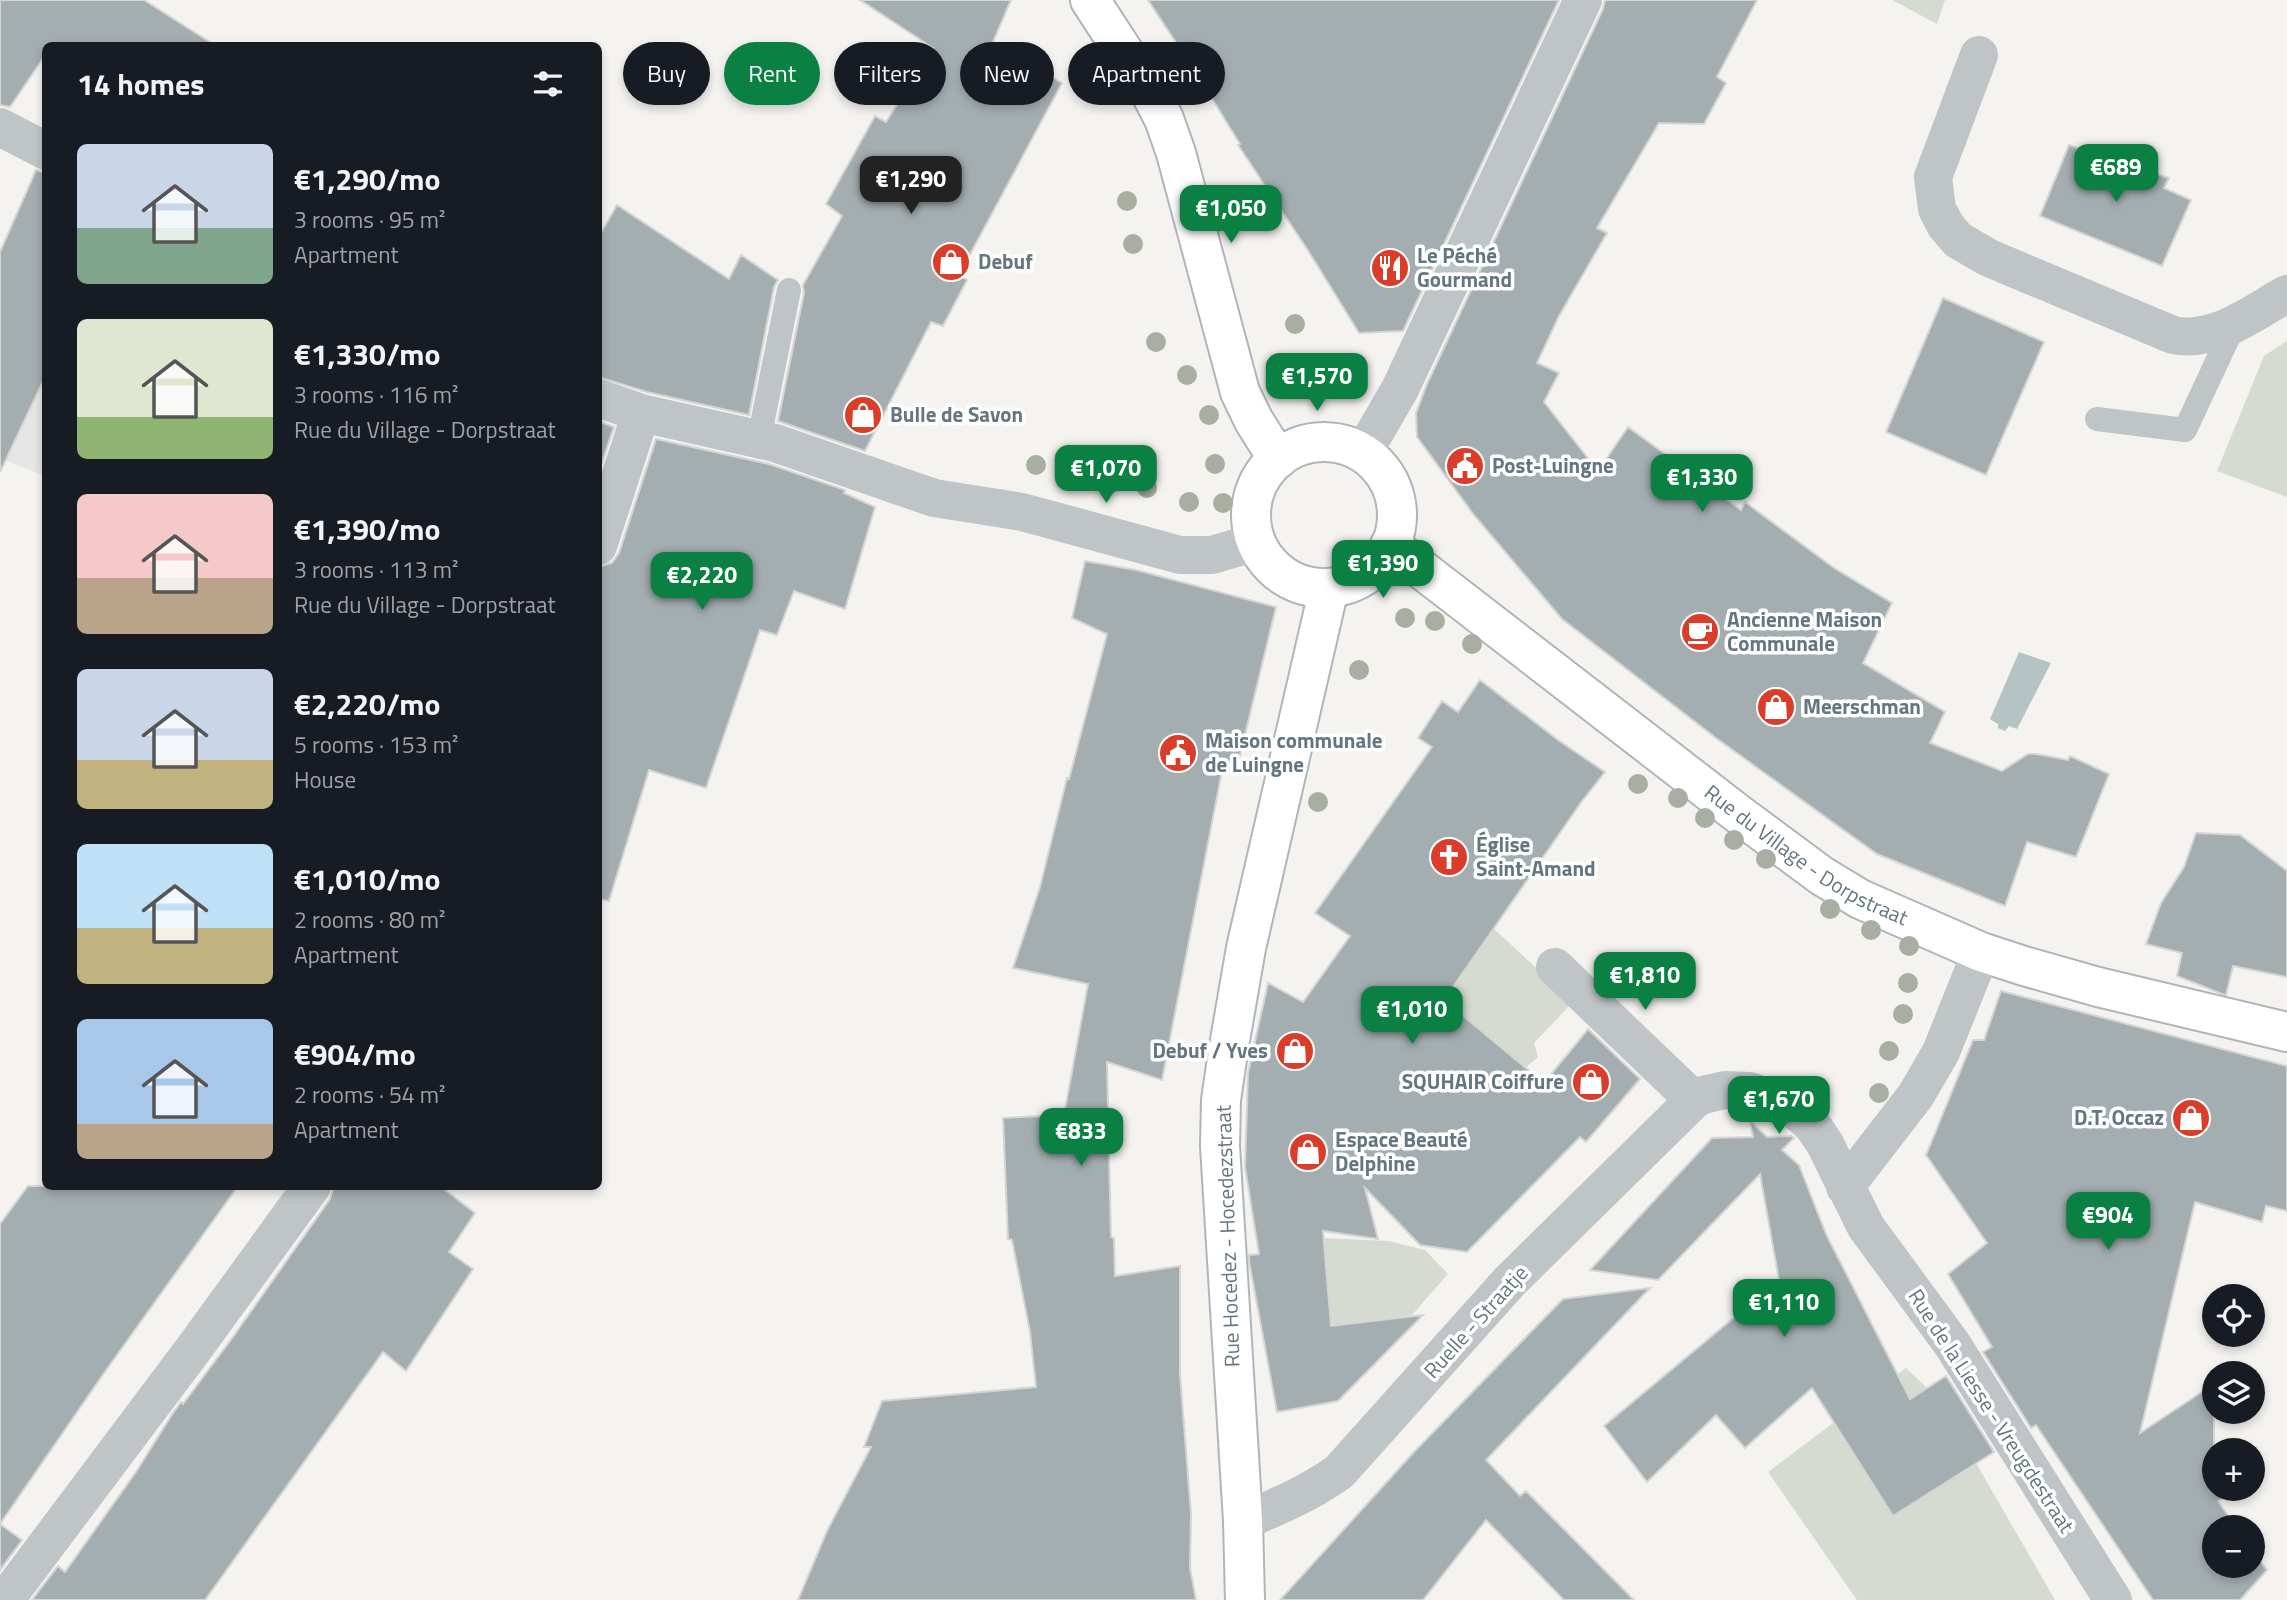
<!DOCTYPE html>
<html lang="en">
<head>
<meta charset="utf-8">
<style>
	:root { --surface:#171b24; --page:#20242c; --text:#f1f3f6; --muted:#9ea1a6; --accent:#0b8043 }
	body { margin:0; font-family:"Titillium Web",sans-serif; background:var(--page); color:var(--text); height:100vh; display:flex; flex-direction:column; font-size:26px; white-space:nowrap }
	* { box-sizing:border-box; margin:0 }
	p { font-size:23px; color:var(--muted) }
	.icon { flex:none; width:38px; height:38px; fill:none; stroke:currentColor; stroke-width:2; stroke-linecap:round; stroke-linejoin:round }
	.map { position:relative; flex:1; overflow:hidden }
	.sheet { position:absolute; left:42px; top:42px; width:560px; height:1148px; display:flex; flex-direction:column; background:var(--surface); border-radius:10px; box-shadow:0 4px 10px #0003 }
	.sheet>* { flex:none }
	.hud { position:absolute; left:623px; top:42px; width:665px; height:63px; display:flex; gap:14px }
	.buttons { position:absolute; left:2202px; top:1284px; display:grid; gap:14px }
	.buttons a { display:grid; place-items:center; width:63px; height:63px; border-radius:50%; background:var(--surface); box-shadow:0 4px 10px #0003; font-size:35px }
	.price { position:absolute; translate:-50% -60px; padding:0 16px; border-radius:14px; background:var(--accent); color:#fff; font-size:23px; line-height:46px; filter:drop-shadow(0 2px 4px #0008) }
	.price::after { content:''; position:absolute; left:50%; top:42px; width:21px; height:16px; margin-left:-10px; background:inherit; clip-path:polygon(0 0,100% 0,50% 100%) }
	.price.on { background:#222; color:#fff }
	ul { padding:0; list-style:none }
	li { display:flex; align-items:center; gap:21px; height:175px; padding:0 35px }
	li span { display:grid; place-items:center; flex:none; width:196px; height:140px; border-radius:10px; color:#555 }
	li>.icon { margin-inline-start:auto }
	span .icon { width:84px; height:84px; fill:#fffc; stroke-width:1 }
	li b { font-size:30px }
	h2 { display:flex; justify-content:space-between; align-items:center; height:84px; padding:0 35px; font-size:30px }
	.tag { padding:0 24px; border-radius:32px; background:var(--surface); box-shadow:0 4px 10px #0003; font-size:24px; line-height:63px }
	.tag.on { background:var(--accent); color:#fff }
	.map>svg:first-child { display:block }
	.built { fill:#e4e5e4 }
	.green { fill:#d6dbd1 }
	.water { fill:#b5c3c5 }
	.building { fill:#a4aeb1; stroke:#d5d5d3; stroke-width:2 }
	.lines { fill:none; stroke-linecap:round; stroke-linejoin:round }
	.secondary-casing { stroke:#afb6b9; stroke-width:42 }
	.lane { stroke:#bfc4c6; stroke-width:24 }
	.street { stroke:#bfc4c6; stroke-width:38 }
	.secondary { stroke:#fff; stroke-width:38 }
	.tree { fill:#a8afa2 }
	.labels { text-anchor:middle; stroke-width:7; stroke-linejoin:round; paint-order:stroke }
	.poi-label { font-size:21px; font-weight:bold; fill:#647780; stroke:#fff; text-anchor:start }
	.street-label { font-size:21px; fill:#647780; stroke:#fff }
</style>
</head>
<body>
<div class="map">
<svg width="2287" height="1600" viewBox="0 0 2287 1600">
	<rect width="100%" height="100%" fill="#f4f3f0"/>
	<!-- built -->
	<path class="built" d="M45 202V476L0 458Z"/>
	<!-- green -->
	<path class="green" d="M1892 0H1945L1937 24Z
		M2287 341V497L2217 471 2264 356Z
		M1494 929 1573 1002 1534 1043 1538 1057 1517 1075 1435 1014Z
		M1323 1238 1389 1241 1425 1250 1448 1274 1412 1315 1331 1326Z
		M1906 1368 1927 1388 1976 1463 2055 1600H1857L1768 1472Z"/>
	<!-- water -->
	<path class="water" d="M2019 652 2051 663 2017 729 2009 726 2005 731 1998 728V724L1990 719Z"/>
	<!-- building -->
	<path class="building" d="M0 0H144L216 46H46V54L10 107 0 105Z
		M860 0H1011L993 42 1062 83 959 275 967 280 943 326 931 322 865 451 778 421 804 293 803 285 842 216 826 204 875 116 886 122 933 48Z
		M1148 0H1559L1403 331 1359 333 1309 252 1238 145 1240 144 1200 79Z
		M1605 0H1757L1717 77 1726 83 1704 124 1659 123 1597 228 1607 233 1559 316 1537 363 1559 373 1544 402 1598 471 1628 427 1741 510 1745 502 1834 568 1892 603 1863 663 1945 712 1930 743 2002 771 2028 754H2036L2068 760 2070 756 2109 774 2076 857 2027 842 2005 906 1877 854 1716 738 1562 619 1474 515 1417 437 1416 413 1427 384 1603 9Z
		M2069 145 2169 178 2164 188 2191 200 2162 266 2040 216Z
		M36 170 46 173V375L0 472V252Z
		M617 205 729 279 741 255 778 280 774 287 749 415 647 392 598 377V238Z
		M1943 298 2044 342 1986 475 1886 432Z
		M598 421 614 427 598 473Z
		M656 439 769 464 845 490 844 493 875 507 845 609 794 591 777 635 760 630 706 788 649 770 609 901 598 899V567L612 563 619 553Z
		M1085 561 1136 570 1276 607 1236 772 1222 771 1162 1080 1107 1062 1111 1237 1114 1238 1115 1276 1180 1266V1374L1191 1514 1190 1568 1196 1600H798L827 1531 871 1447H864L882 1401 1036 1387 1030 1332 1012 1240 1008 1239 1003 1118 1064 1115 1088 984 1013 968 1040 887 1067 778 1069 779 1107 634 1072 618Z
		M1480 680 1558 740 1605 772 1582 801 1444 1000 1544 1083 1588 1029 1640 1079 1586 1142 1580 1137 1467 1252 1420 1245 1365 1188 1378 1239 1323 1231 1331 1326 1423 1315 1338 1401 1277 1412 1249 1261V1255L1259 1254 1245 1167 1248 1073 1268 983 1303 1002 1350 936 1315 913 1432 747 1418 738 1442 701 1458 712Z
		M2196 833 2240 835 2287 871V977L2233 966 2226 995 2222 994 2177 976 2182 953 2146 944 2161 903 2184 867Z
		M2001 991 2287 1066V1211L2266 1206 2262 1222 2195 1202 2140 1433 2214 1384V1489H2232L2234 1492 2218 1501 2237 1528H2214V1566H2252V1550L2267 1570 2240 1600H2153L2036 1425 2031 1428 1983 1352 1992 1347 1948 1274 1987 1243 1926 1155 1973 1040H1984Z
		M1750 1121 1767 1137 1791 1136 1794 1138 1782 1150 1799 1165 1826 1234 1910 1399 1946 1376 1994 1452 1893 1516 1812 1388 1745 1448 1716 1415 1647 1482 1604 1426 1779 1280 1760 1174 1658 1280 1590 1270 1712 1138 1753 1137Z
		M28 1186H238L104 1373 0 1524V1224Z
		M334 1186H440L475 1213 449 1252 473 1269 406 1371 383 1352 205 1600H32L58 1566 65 1572 136 1472 173 1413 181 1402 183 1404 233 1337 330 1199Z
		M1650 1288 1486 1460 1520 1496 1526 1491 1634 1600H1564L1486 1520 1423 1600H1280L1414 1452 1563 1299Z
		M0 1524 22 1540 0 1570Z"/>
	<g class="lines">
		<defs>
			<g id="secondary">
				<path d="M1090 0 1151 94 1164 119 1176 153 1240 392 1254 421 1278 459"/>
				<circle cx="1324" cy="515" r="73"/>
				<path id="s1" d="M1390 545 1737 813 1822 876 1860 899 1981 952 2024 966 2098 987 2287 1032"/>
				<path d="M1245 1600 1243 1521 1220 1146 1221 1100 1228 1052 1246 948 1329 588"/>
			</g>
		</defs>
		<!-- secondary casing -->
		<use href="#secondary" class="secondary-casing"/>
		<!-- lane -->
		<path class="lane" d="M2097 419 2185 430 2235 323
			M759 439 789 290"/>
		<!-- street -->
		<path class="street" d="M1979 55 1933 177 1937 209 1946 226 1958 240 1989 258 2173 335C2214 344 2252 313 2287 294
			M0 127 46 151
			M598 398 641 413 775 443 934 498 1022 512 1180 555H1212L1256 542
			M1363 453 1400 389 1583 0
			M598 546 641 413
			M1555 967 1694 1100
			M1845 1187 1916 1095 1941 1052 1981 952
			M1243 1521C1277 1507 1308 1494 1339 1472L1510 1281 1694 1100 1703 1095 1725 1090 1750 1091 1793 1108 1813 1126 1825 1144 1866 1227 1952 1344 2113 1600
			M5 1600 195 1347 312 1186"/>
		<!-- secondary -->
		<use href="#secondary" class="secondary"/>
	</g>
	<!-- trees -->
	<g class="tree">
		<circle cx="1127" cy="201" r="10"/>
		<circle cx="1133" cy="244" r="10"/>
		<circle cx="1295" cy="324" r="10"/>
		<circle cx="1156" cy="342" r="10"/>
		<circle cx="1187" cy="375" r="10"/>
		<circle cx="1209" cy="415" r="10"/>
		<circle cx="1215" cy="464" r="10"/>
		<circle cx="1036" cy="465" r="10"/>
		<circle cx="1069" cy="471" r="10"/>
		<circle cx="1108" cy="485" r="10"/>
		<circle cx="1147" cy="488" r="10"/>
		<circle cx="1189" cy="502" r="10"/>
		<circle cx="1223" cy="503" r="10"/>
		<circle cx="1405" cy="618" r="10"/>
		<circle cx="1435" cy="621" r="10"/>
		<circle cx="1472" cy="644" r="10"/>
		<circle cx="1359" cy="670" r="10"/>
		<circle cx="1638" cy="784" r="10"/>
		<circle cx="1678" cy="798" r="10"/>
		<circle cx="1318" cy="802" r="10"/>
		<circle cx="1705" cy="818" r="10"/>
		<circle cx="1734" cy="840" r="10"/>
		<circle cx="1766" cy="859" r="10"/>
		<circle cx="1830" cy="909" r="10"/>
		<circle cx="1871" cy="930" r="10"/>
		<circle cx="1909" cy="946" r="10"/>
		<circle cx="1908" cy="983" r="10"/>
		<circle cx="1903" cy="1014" r="10"/>
		<circle cx="1889" cy="1051" r="10"/>
		<circle cx="1879" cy="1093" r="10"/>
	</g>
	<!-- icons -->
	<defs>
		<symbol id="shop-disc" viewBox="-11 -11 22 22"><circle r="9.5" fill="#da3e2a" stroke="#fff"/><path d="M-5-2.5h2.3a2.7 3.5 0 0 1 5.4 0H5L5.5 6h-11ZM-1.5-2.5h3a1.5 2.3 0 0 0-3 0Z" fill="#fff"/></symbol>
		<symbol id="restaurant-disc" viewBox="-11 -11 22 22"><circle r="9.5" fill="#da3e2a" stroke="#fff"/><path d="M-5-6h1v4h1v-4h1v4h1v-4h1v5L-1.5 .5V6h-2V.5L-5-1ZM5-6V6H3V1.5H1.5Q1.5-4 5-6Z" fill="#fff"/></symbol>
		<symbol id="civic-disc" viewBox="-11 -11 22 22"><circle r="9.5" fill="#da3e2a" stroke="#fff"/><path d="M-.6-6.5H3V-4.5H.6V-3L4-1V1h2V6H-6V1h2V-1L-.6-3ZM-1.2 2.5V6h2.4V2.5Z" fill="#fff"/></symbol>
		<symbol id="cafe-disc" viewBox="-11 -11 22 22"><circle r="9.5" fill="#da3e2a" stroke="#fff"/><path d="M-5.5-4.5H6V0H3Q3 3.5 0 3.5H-2.5Q-5.5 3.5-5.5 0ZM3-3.2v2h1.7v-2ZM-6 4.5H4V6H-6Z" fill="#fff"/></symbol>
		<symbol id="church-disc" viewBox="-11 -11 22 22"><circle r="9.5" fill="#da3e2a" stroke="#fff"/><path d="M-1.2-6h2.4v3.5h3.3v2.4h-3.3V6h-2.4V-.1h-3.3v-2.4h3.3Z" fill="#fff"/></symbol>
	</defs>
	<g fill-rule="evenodd">
		<use href="#shop-disc" x="929" y="240" width="44" height="44"/>
		<use href="#restaurant-disc" x="1368" y="246" width="44" height="44"/>
		<use href="#shop-disc" x="841" y="393" width="44" height="44"/>
		<use href="#civic-disc" x="1443" y="444" width="44" height="44"/>
		<use href="#cafe-disc" x="1678" y="610" width="44" height="44"/>
		<use href="#shop-disc" x="1754" y="685" width="44" height="44"/>
		<use href="#civic-disc" x="1156" y="731" width="44" height="44"/>
		<use href="#church-disc" x="1427" y="835" width="44" height="44"/>
		<use href="#shop-disc" x="1273" y="1029" width="44" height="44"/>
		<use href="#shop-disc" x="1569" y="1060" width="44" height="44"/>
		<use href="#shop-disc" x="2169" y="1096" width="44" height="44"/>
		<use href="#shop-disc" x="1286" y="1130" width="44" height="44"/>
	</g>
	<g class="labels">
		<!-- poi labels -->
		<g class="poi-label">
			<text x="1417" y="263">Le Péché<tspan x="1417" dy="24">Gourmand</tspan></text>
			<text x="978" y="269">Debuf</text>
			<text x="890" y="422">Bulle de Savon</text>
			<text x="1492" y="473">Post-Luingne</text>
			<text x="1727" y="627">Ancienne Maison<tspan x="1727" dy="24">Communale</tspan></text>
			<text x="1803" y="714">Meerschman</text>
			<text x="1205" y="748">Maison communale<tspan x="1205" dy="24">de Luingne</tspan></text>
			<text x="1476" y="852">Église<tspan x="1476" dy="24">Saint-Amand</tspan></text>
			<text x="1268" y="1058" text-anchor="end">Debuf / Yves</text>
			<text x="1564" y="1089" text-anchor="end">SQUHAIR Coiffure</text>
			<text x="2164" y="1125" text-anchor="end">D.T. Occaz</text>
			<text x="1335" y="1147">Espace Beauté<tspan x="1335" dy="24">Delphine</tspan></text>
		</g>
		<!-- street labels -->
		<g class="street-label">
			<text dy="7" stroke="none"><textPath href="#s1" startOffset="520">Rue du Village - Dorpstraat</textPath></text>
			<text transform="translate(1228 1236) rotate(-92)" y="7">Rue Hocedez - Hocedezstraat</text>
			<text transform="translate(1476 1322) rotate(-48)" y="7">Ruelle - Straatje</text>
			<text transform="translate(1991 1411) rotate(57)" y="7">Rue de la Liesse - Vreugdestraat</text>
		</g>
	</g>
</svg>
<div class="buttons">
<a><svg class="icon" aria-label="locate" viewBox="0 0 24 24"><circle cx="12" cy="12" r="6"/><path d="M12 2v4M12 18v4M2 12h4M18 12h4"/></svg></a>
<a><svg class="icon" aria-label="layers" viewBox="0 0 24 24"><path d="M12 4l9 5-9 5-9-5zM3 14l9 5 9-5"/></svg></a>
<a>+</a>
<a>−</a>
</div>
<b class="price" style="left:2116px;top:204px">€689</b>
<b class="price on" style="left:911px;top:216px">€1,290</b>
<b class="price" style="left:1231px;top:245px">€1,050</b>
<b class="price" style="left:1317px;top:413px">€1,570</b>
<b class="price" style="left:1106px;top:505px">€1,070</b>
<b class="price" style="left:1702px;top:514px">€1,330</b>
<b class="price" style="left:1383px;top:600px">€1,390</b>
<b class="price" style="left:702px;top:612px">€2,220</b>
<b class="price" style="left:1645px;top:1012px">€1,810</b>
<b class="price" style="left:1412px;top:1046px">€1,010</b>
<b class="price" style="left:1779px;top:1136px">€1,670</b>
<b class="price" style="left:1081px;top:1168px">€833</b>
<b class="price" style="left:2108px;top:1252px">€904</b>
<b class="price" style="left:1784px;top:1339px">€1,110</b>
<div class="hud">
<a class="tag">Buy</a>
<a class="tag on">Rent</a>
<a class="tag">Filters</a>
<a class="tag">New</a>
<a class="tag">Apartment</a>
</div>
<section class="sheet">
<h2>14 homes<svg class="icon" aria-label="filters" viewBox="0 0 24 24"><path d="M4 7h16M4 17h16"/><circle cx="9" cy="7" r="2"/><circle cx="15" cy="17" r="2"/></svg></h2>
<ul>
<li><span style="background:linear-gradient(#c9d6e8 60%,#7fa58c 0)"><svg class="icon" aria-label="home" viewBox="0 0 24 24"><path d="M3 11l9-7 9 7M6 9v11h12V9"/></svg></span><div><b>€1,290/mo</b><p>3 rooms · 95 m²</p><p>Apartment</p></div></li>
<li><span style="background:linear-gradient(#dfe7d0 70%,#8fb573 0)"><svg class="icon" aria-label="home" viewBox="0 0 24 24"><path d="M3 11l9-7 9 7M6 9v11h12V9"/></svg></span><div><b>€1,330/mo</b><p>3 rooms · 116 m²</p><p>Rue du Village - Dorpstraat</p></div></li>
<li><span style="background:linear-gradient(#f6c9c9 60%,#b9a48a 0)"><svg class="icon" aria-label="home" viewBox="0 0 24 24"><path d="M3 11l9-7 9 7M6 9v11h12V9"/></svg></span><div><b>€1,390/mo</b><p>3 rooms · 113 m²</p><p>Rue du Village - Dorpstraat</p></div></li>
<li><span style="background:linear-gradient(#c9d6e8 65%,#c2b280 0)"><svg class="icon" aria-label="home" viewBox="0 0 24 24"><path d="M3 11l9-7 9 7M6 9v11h12V9"/></svg></span><div><b>€2,220/mo</b><p>5 rooms · 153 m²</p><p>House</p></div></li>
<li><span style="background:linear-gradient(#bfe0f5 60%,#c2b280 0)"><svg class="icon" aria-label="home" viewBox="0 0 24 24"><path d="M3 11l9-7 9 7M6 9v11h12V9"/></svg></span><div><b>€1,010/mo</b><p>2 rooms · 80 m²</p><p>Apartment</p></div></li>
<li><span style="background:linear-gradient(#a9c7e8 75%,#b9a48a 0)"><svg class="icon" aria-label="home" viewBox="0 0 24 24"><path d="M3 11l9-7 9 7M6 9v11h12V9"/></svg></span><div><b>€904/mo</b><p>2 rooms · 54 m²</p><p>Apartment</p></div></li>
</ul>
</section>
</div>
</body>
</html>
